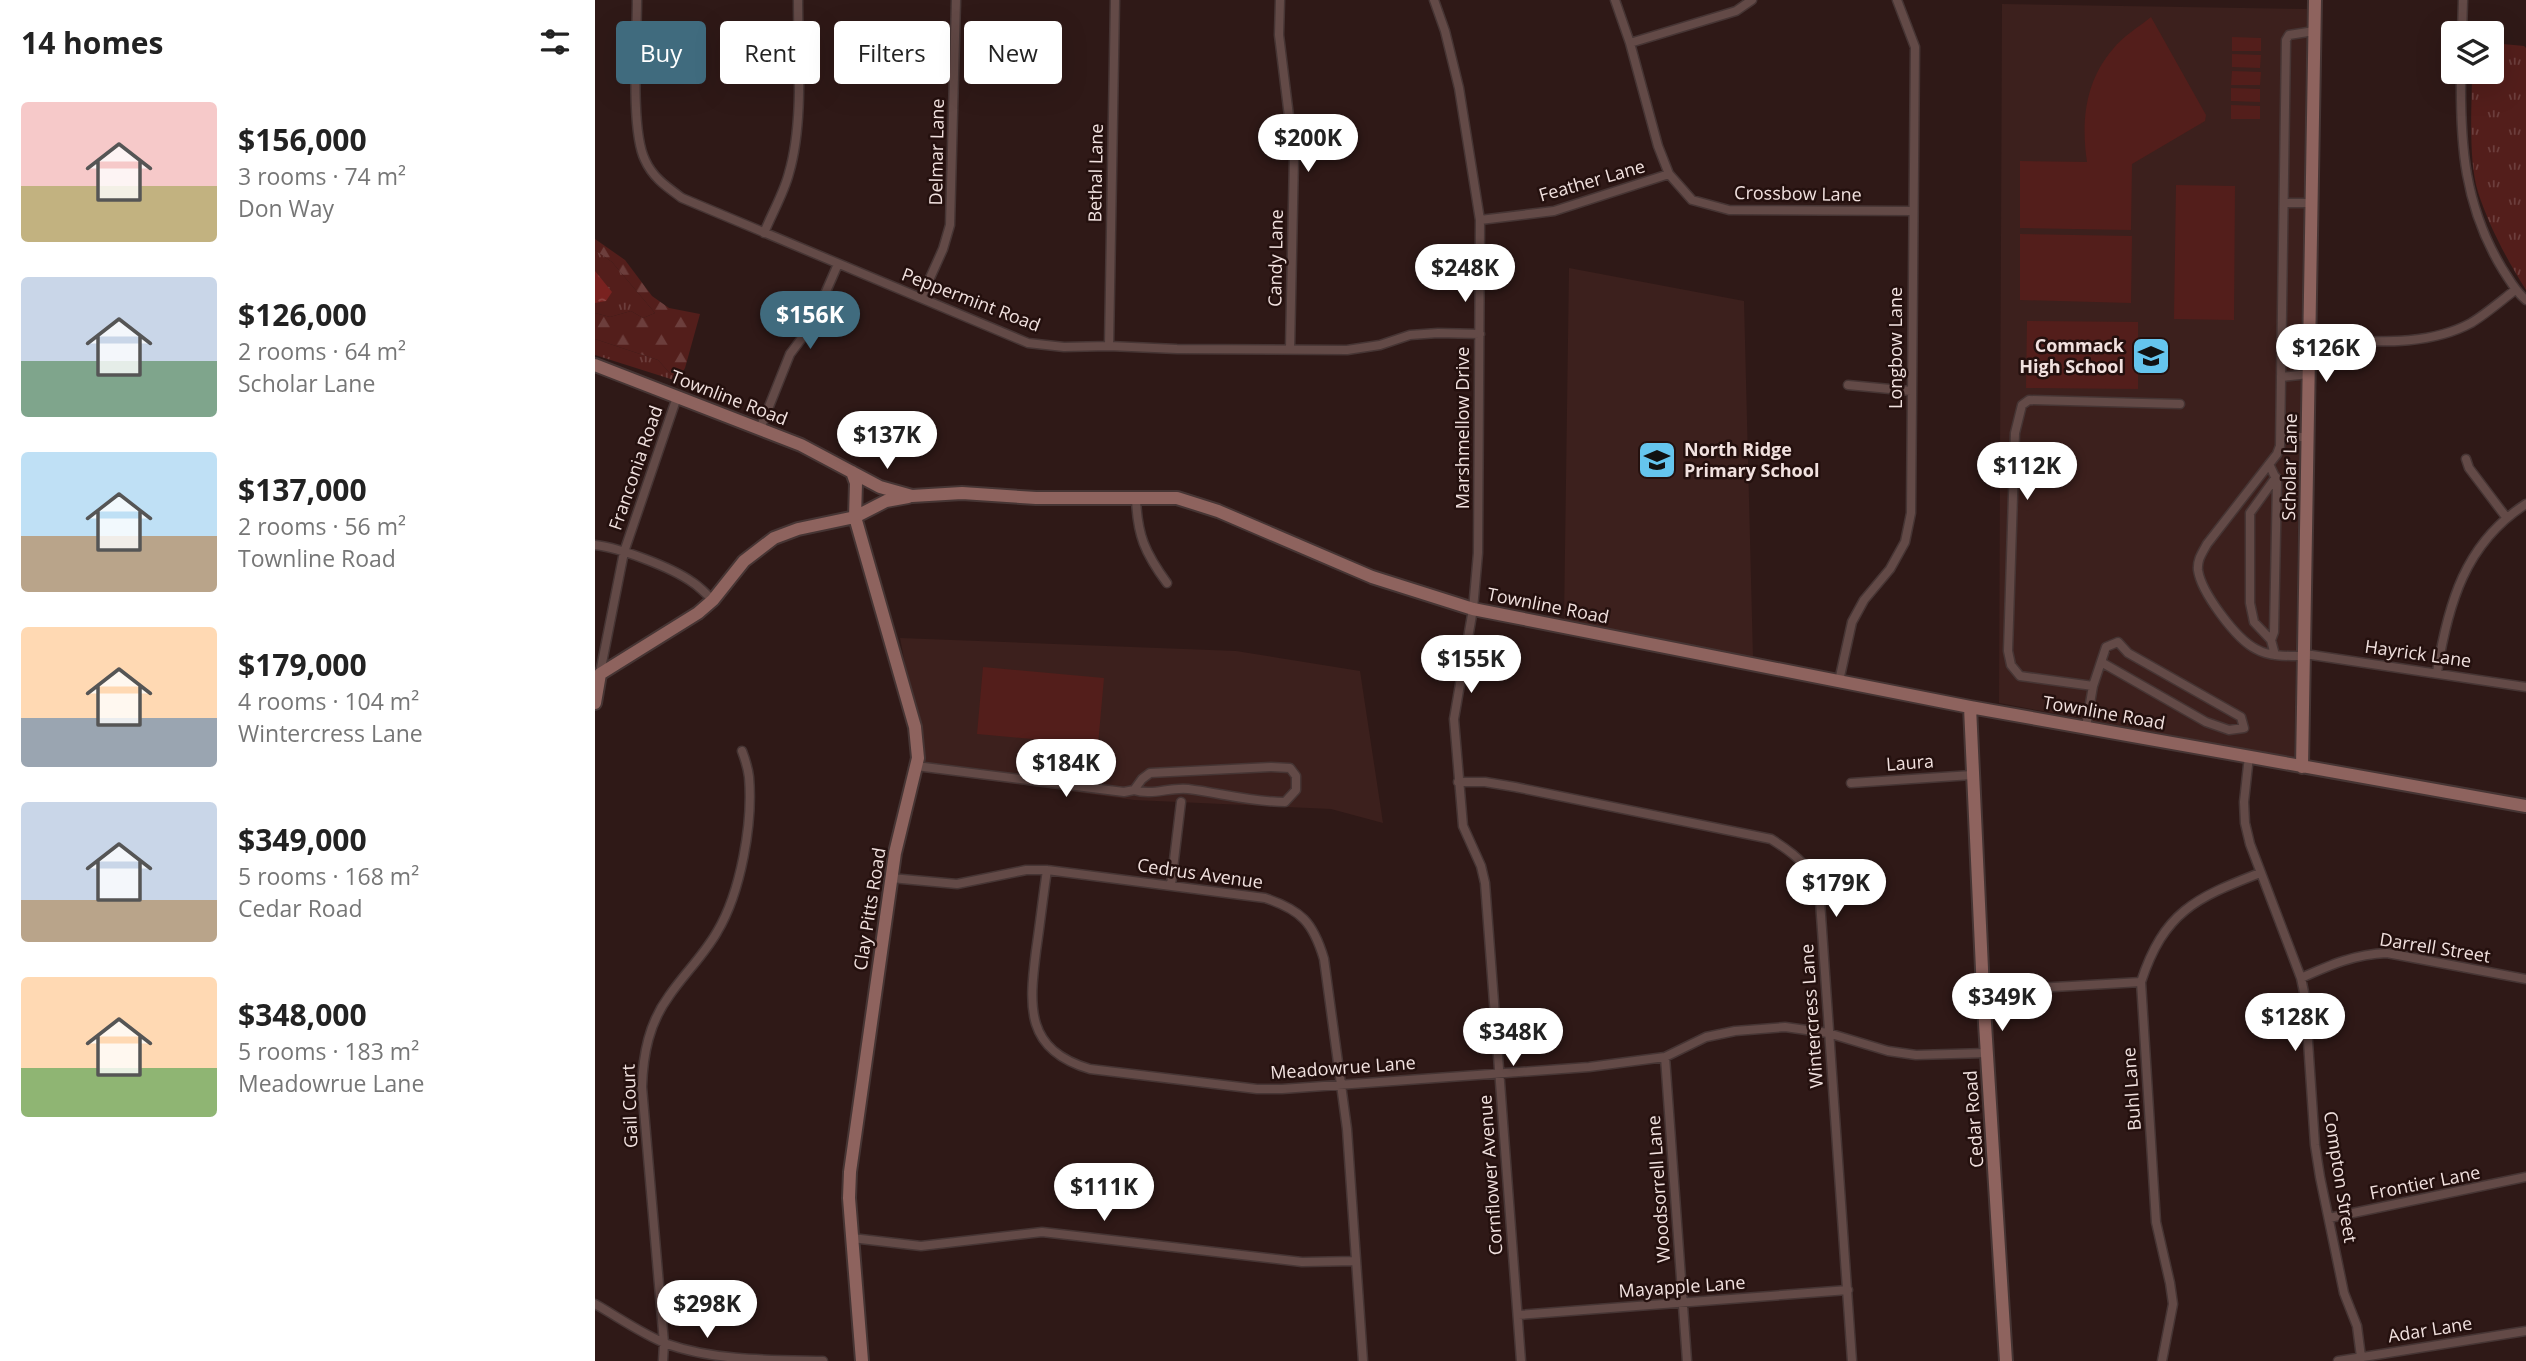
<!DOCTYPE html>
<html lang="en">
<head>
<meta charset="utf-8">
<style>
	:root { --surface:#fff; --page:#f6f6f6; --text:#222; --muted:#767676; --accent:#406b7e }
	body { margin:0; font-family:"Open Sans",sans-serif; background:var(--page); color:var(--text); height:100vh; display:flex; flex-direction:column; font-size:26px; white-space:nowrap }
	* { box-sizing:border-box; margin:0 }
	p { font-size:23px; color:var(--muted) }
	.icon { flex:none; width:38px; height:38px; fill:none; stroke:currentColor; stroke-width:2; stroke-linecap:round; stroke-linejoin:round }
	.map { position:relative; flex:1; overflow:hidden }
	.sheet { display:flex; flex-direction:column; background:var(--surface); width:595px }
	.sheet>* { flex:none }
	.banner { position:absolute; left:21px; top:21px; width:665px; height:63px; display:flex; gap:14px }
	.buttons { position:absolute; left:1846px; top:21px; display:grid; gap:14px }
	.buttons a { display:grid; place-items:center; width:63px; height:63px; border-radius:7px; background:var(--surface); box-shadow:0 7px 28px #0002; font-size:35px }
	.price { position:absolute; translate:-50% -60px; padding:0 16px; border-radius:24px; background:#fff; color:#222; font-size:23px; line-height:46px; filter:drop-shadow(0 2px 4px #0008) }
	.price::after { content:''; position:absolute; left:50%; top:42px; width:21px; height:16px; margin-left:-10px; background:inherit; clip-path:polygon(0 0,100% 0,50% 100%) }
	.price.active { background:var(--accent); color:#fff }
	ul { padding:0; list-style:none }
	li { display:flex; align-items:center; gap:21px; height:175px; padding:0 21px }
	li span { display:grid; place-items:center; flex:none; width:196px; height:140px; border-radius:7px; color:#555 }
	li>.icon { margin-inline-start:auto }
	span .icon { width:84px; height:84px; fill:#fffc; stroke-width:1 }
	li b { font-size:30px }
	h2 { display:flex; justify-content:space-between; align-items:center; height:84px; padding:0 21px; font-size:30px }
	.chip { padding:0 24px; border-radius:7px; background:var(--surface); box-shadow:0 7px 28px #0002; font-size:24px; line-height:63px }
	.chip.active { background:var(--accent); color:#fff }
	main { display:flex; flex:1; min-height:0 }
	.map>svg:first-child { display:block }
	.built { fill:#3c201d }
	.grass { fill:url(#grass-tufts) }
	.forest { fill:url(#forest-firs) }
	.pitch { fill:#531e1b }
	.water { fill:url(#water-ripples) }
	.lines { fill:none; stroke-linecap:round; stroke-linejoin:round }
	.street-casing { stroke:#463534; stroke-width:11 }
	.secondary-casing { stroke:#463534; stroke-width:16 }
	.street { stroke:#634a47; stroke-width:8 }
	.secondary { stroke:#8e635e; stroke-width:12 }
	.labels { text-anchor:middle; stroke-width:5; stroke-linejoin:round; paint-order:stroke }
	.street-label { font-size:18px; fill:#f1e1df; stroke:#24100e }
	.poi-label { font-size:18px; font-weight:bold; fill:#f1e1df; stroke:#24100e; text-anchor:end }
</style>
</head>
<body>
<main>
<section class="sheet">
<h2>14 homes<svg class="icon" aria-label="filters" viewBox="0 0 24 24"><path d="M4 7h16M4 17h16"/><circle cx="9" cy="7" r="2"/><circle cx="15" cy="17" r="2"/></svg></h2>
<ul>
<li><span style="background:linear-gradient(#f6c9c9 60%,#c2b280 0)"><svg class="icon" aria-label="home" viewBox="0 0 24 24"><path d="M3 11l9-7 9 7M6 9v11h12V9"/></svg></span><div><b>$156,000</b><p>3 rooms · 74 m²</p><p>Don Way</p></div></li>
<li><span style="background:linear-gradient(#c9d6e8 60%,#7fa58c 0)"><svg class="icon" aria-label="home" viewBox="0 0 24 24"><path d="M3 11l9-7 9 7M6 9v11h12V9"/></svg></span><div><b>$126,000</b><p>2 rooms · 64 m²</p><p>Scholar Lane</p></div></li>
<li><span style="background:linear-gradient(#bfe0f5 60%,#b9a48a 0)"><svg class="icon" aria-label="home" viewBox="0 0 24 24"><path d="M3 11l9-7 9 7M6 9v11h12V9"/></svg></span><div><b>$137,000</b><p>2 rooms · 56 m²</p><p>Townline Road</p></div></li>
<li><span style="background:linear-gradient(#ffd9b3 65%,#9aa5b1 0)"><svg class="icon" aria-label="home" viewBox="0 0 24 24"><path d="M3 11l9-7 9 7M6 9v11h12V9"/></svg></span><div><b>$179,000</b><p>4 rooms · 104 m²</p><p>Wintercress Lane</p></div></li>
<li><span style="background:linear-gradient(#c9d6e8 70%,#b9a48a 0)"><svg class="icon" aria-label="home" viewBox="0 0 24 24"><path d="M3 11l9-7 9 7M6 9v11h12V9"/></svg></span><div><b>$349,000</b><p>5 rooms · 168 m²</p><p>Cedar Road</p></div></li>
<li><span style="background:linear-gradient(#ffd9b3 65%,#8fb573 0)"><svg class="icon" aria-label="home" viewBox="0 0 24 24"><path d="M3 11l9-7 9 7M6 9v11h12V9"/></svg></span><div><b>$348,000</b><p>5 rooms · 183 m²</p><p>Meadowrue Lane</p></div></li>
</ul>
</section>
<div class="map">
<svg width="1931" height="1361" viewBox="0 0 1931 1361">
	<defs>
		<pattern id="grass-tufts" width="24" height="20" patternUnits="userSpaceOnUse" patternTransform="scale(1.75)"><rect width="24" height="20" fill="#531e1b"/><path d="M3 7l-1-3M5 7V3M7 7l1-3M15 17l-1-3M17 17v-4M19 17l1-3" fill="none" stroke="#6c3e3c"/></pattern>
		<pattern id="forest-firs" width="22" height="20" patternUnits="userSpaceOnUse" patternTransform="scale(1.75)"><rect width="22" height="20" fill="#531e1b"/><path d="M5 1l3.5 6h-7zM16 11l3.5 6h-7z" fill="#6c3e3c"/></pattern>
		<pattern id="water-ripples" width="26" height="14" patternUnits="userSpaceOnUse" patternTransform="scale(1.75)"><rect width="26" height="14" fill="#792220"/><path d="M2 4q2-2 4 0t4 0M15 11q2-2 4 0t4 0" fill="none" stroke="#8c4240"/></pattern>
	</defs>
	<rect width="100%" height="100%" fill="#2f1917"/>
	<!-- built -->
	<path class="built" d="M1407 4 1712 9 1699 758 1404 703Z
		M974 268 1149 301 1158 658 969 620Z
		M305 638 641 651 765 671 788 823 736 809 539 800 331 772Z"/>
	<!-- grass -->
	<path class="grass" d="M1897 43 1929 46 1931 48V290C1912 260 1894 226 1883 192 1873 160 1877 105 1877 72H1897Z
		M0 250 17 262 60 313 48 318 36 311 15 317 0 313Z
		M0 339 63 360 82 381 0 355Z"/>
	<!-- forest -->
	<path class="forest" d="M0 239 30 260 57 296 74 308 105 314 90 368 82 381 63 360 0 339V313L15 317 36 311 48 318 60 313 17 262 0 250Z"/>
	<!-- pitch -->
	<path class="pitch" d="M1556 17 1611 115 1610 121 1537 164 1536 230 1425 228V161L1492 162C1486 122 1490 81 1518 49 1528 36 1544 27 1556 17Z
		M1637 37 1666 38V51H1637Z
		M1637 54 1666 55 1665 68 1637 67Z
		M1637 71 1666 72 1665 85H1636Z
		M1636 88 1665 89V102L1636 101Z
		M1636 105 1665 106V119H1636Z
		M1581 185 1640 186 1639 320 1579 319Z
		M1425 234 1537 236 1536 303 1425 300Z
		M1432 321 1543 322V389L1431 388Z
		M388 667 509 678 503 745 382 734Z"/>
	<!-- water -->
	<path class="water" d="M0 271 17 292 11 301 0 303Z"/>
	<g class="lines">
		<defs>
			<path id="street" d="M42 0C42 37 35 130 50 160 58 178 72 187 87 198L433 343 469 347 514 346 582 349 752 350 785 345 815 335 843 333 885 334
				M685 0 684 35 699 157 695 349
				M839 0 850 31 864 88 885 220 883 553 878 609 859 719 868 826 886 866 890 883 926 1361
				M1020 0 1035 43 1063 146 1074 174 1097 200 1134 210 1318 211
				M1867 33 1868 0
				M1035 43 1141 11 1157 0
				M1866 72C1865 145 1869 206 1908 270 1916 282 1920 291 1931 300
				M1690 203H1717
				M885 220 959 211 1074 174
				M169 233C177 213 189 193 194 173 209 122 203 53 203 0
				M326 298 348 249 355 225 361 0
				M1715 340C1767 340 1828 349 1876 323 1891 314 1906 301 1920 290
				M514 346 520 0
				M1687 377 1714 374
				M1253 385 1316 391
				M165 429 195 354 216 326 243 264
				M1686 437H1713
				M1871 459 1874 468 1911 517
				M1674 464 1682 481 1679 632 1676 640
				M541 497C542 535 550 553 572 583
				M0 545C25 548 76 567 97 582 105 587 111 594 118 600
				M1710 654 1931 687
				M1680 655 1676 640 1659 622 1655 603V513L1681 477
				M1710 656C1694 656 1675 657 1661 649 1641 639 1606 592 1603 570 1602 560 1607 553 1612 544L1682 454 1685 446 1691 40 1694 35 1719 31
				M1842 672C1853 604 1870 543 1931 504
				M5 673 29 552 82 397
				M1244 681 1257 622 1269 600 1295 569 1310 542 1316 513 1320 47 1302 0
				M1498 686 1425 676 1416 665 1413 651 1420 433 1427 405 1434 400 1585 404
				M1491 727 1498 686 1511 647 1523 642 1533 653 1646 717 1649 728 1634 730 1611 722 1506 662
				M1654 756 1649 802 1650 823 1655 844 1706 978 1710 997 1720 1145 1725 1177 1749 1293 1762 1326 1766 1357
				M321 766 529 792 539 790 547 779 555 773 676 767 695 768 701 776V790L690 802C657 802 625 793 593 789 574 787 557 796 539 790
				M863 782H890L920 787 1176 839C1205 857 1217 868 1225 901L1257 1361
				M1256 783 1377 775
				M452 870C448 897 445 924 441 951 434 1007 430 1050 495 1069L662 1089H687L994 1067 1070 1057 1111 1037 1140 1031 1190 1027 1233 1033 1293 1051 1321 1055 1392 1053
				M296 878 362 884 431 870H452L670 898C706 910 718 922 729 959L752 1129 768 1361
				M576 885 586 802
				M1706 978C1735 965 1760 954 1792 953L1931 979
				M1388 991 1546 982
				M1070 1057 1092 1361
				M1734 1218 1931 1177
				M257 1238 326 1246 447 1232 707 1262 761 1261
				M0 1304C23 1317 47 1334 72 1344 120 1361 177 1360 228 1361
				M923 1315 1253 1290
				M68 1361 69 1343 47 1087C48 1054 54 1023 74 996 89 974 109 955 122 932 146 892 158 823 154 777 153 768 150 759 147 751
				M1567 1361 1578 1304 1575 1283 1561 1222 1546 982C1569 912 1600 898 1665 873
				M1743 1361 1931 1331"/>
			<path id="secondary" d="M0 365 206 445 285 487 317 496 367 493 441 498H582L623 511 777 577 878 609 1375 707 1931 806
				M257 472 261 483 260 517 320 727 323 758 300 853 255 1172 254 1198 267 1361
				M0 703 5 674 103 613 118 600 149 561 179 538 203 529 260 517 291 501 313 497
				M1375 707 1388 991 1411 1361
				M1707 767 1720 0"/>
		</defs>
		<!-- street casing -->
		<use href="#street" class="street-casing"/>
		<!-- secondary casing -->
		<use href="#secondary" class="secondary-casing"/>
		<!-- street -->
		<use href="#street" class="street"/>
		<!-- secondary -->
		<use href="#secondary" class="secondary"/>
	</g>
	<!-- icons -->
	<defs>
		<symbol id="school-square" viewBox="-11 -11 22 22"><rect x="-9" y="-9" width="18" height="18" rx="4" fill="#65c5ee" stroke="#24100e"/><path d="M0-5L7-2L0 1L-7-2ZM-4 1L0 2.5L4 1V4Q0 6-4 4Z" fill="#111"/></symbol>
	</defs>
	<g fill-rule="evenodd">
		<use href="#school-square" x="1534" y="334" width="44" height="44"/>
		<use href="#school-square" x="1040" y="438" width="44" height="44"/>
	</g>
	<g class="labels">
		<!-- street labels -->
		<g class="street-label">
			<text transform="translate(342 152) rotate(-89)" y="6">Delmar Lane</text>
			<text transform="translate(501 173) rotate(-89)" y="6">Bethal Lane</text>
			<text transform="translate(997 181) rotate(-16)" y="6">Feather Lane</text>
			<text transform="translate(1203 194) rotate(1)" y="6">Crossbow Lane</text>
			<text transform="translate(681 258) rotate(-89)" y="6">Candy Lane</text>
			<text transform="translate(376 300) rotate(21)" y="6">Peppermint Road</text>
			<text transform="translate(1301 348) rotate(-90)" y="6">Longbow Lane</text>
			<text transform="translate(134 398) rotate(21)" y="6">Townline Road</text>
			<text transform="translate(868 428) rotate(-90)" y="6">Marshmellow Drive</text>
			<text transform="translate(1695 467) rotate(-89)" y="6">Scholar Lane</text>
			<text transform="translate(41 468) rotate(-71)" y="6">Franconia Road</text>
			<text transform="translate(953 606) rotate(11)" y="6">Townline Road</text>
			<text transform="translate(1823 654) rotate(8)" y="6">Hayrick Lane</text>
			<text transform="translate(1509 713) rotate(10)" y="6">Townline Road</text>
			<text transform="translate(1315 763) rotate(-4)" y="6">Laura</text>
			<text transform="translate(605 874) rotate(8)" y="6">Cedrus Avenue</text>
			<text transform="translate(275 909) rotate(-81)" y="6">Clay Pitts Road</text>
			<text transform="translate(1840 948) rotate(9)" y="6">Darrell Street</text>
			<text transform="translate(1217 1016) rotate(-94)" y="6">Wintercress Lane</text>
			<text transform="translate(748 1068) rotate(-4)" y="6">Meadowrue Lane</text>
			<text transform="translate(1537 1089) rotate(-94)" y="6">Buhl Lane</text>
			<text transform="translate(35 1106) rotate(-92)" y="6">Gail Court</text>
			<text transform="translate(1379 1119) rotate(-94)" y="6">Cedar Road</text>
			<text transform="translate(896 1175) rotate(-94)" y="6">Cornflower Avenue</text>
			<text transform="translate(1745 1177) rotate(81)" y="6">Compton Street</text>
			<text transform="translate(1830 1183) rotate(-11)" y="6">Frontier Lane</text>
			<text transform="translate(1064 1189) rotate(-94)" y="6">Woodsorrell Lane</text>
			<text transform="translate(1087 1287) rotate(-4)" y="6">Mayapple Lane</text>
			<text transform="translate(1835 1330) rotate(-9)" y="6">Adar Lane</text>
		</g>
		<!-- poi labels -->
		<g class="poi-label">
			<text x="1529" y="352">Commack<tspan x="1529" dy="21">High School</tspan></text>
			<text x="1089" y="456" text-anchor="start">North Ridge<tspan x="1089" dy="21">Primary School</tspan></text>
		</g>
	</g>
</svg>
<div class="buttons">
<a><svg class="icon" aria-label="layers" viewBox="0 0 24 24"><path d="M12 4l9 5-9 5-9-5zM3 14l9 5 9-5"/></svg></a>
</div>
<b class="price" style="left:713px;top:174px">$200K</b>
<b class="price" style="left:870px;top:304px">$248K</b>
<b class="price active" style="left:215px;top:351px">$156K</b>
<b class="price" style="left:1731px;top:384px">$126K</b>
<b class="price" style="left:292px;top:471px">$137K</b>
<b class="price" style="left:1432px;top:502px">$112K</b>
<b class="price" style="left:876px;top:695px">$155K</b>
<b class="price" style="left:471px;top:799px">$184K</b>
<b class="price" style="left:1241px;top:919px">$179K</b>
<b class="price" style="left:1407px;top:1033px">$349K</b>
<b class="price" style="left:1700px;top:1053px">$128K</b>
<b class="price" style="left:918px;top:1068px">$348K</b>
<b class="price" style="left:509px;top:1223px">$111K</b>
<b class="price" style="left:112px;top:1340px">$298K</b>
<div class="banner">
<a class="chip active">Buy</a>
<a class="chip">Rent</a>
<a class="chip">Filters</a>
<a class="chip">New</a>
</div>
</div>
</main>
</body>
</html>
